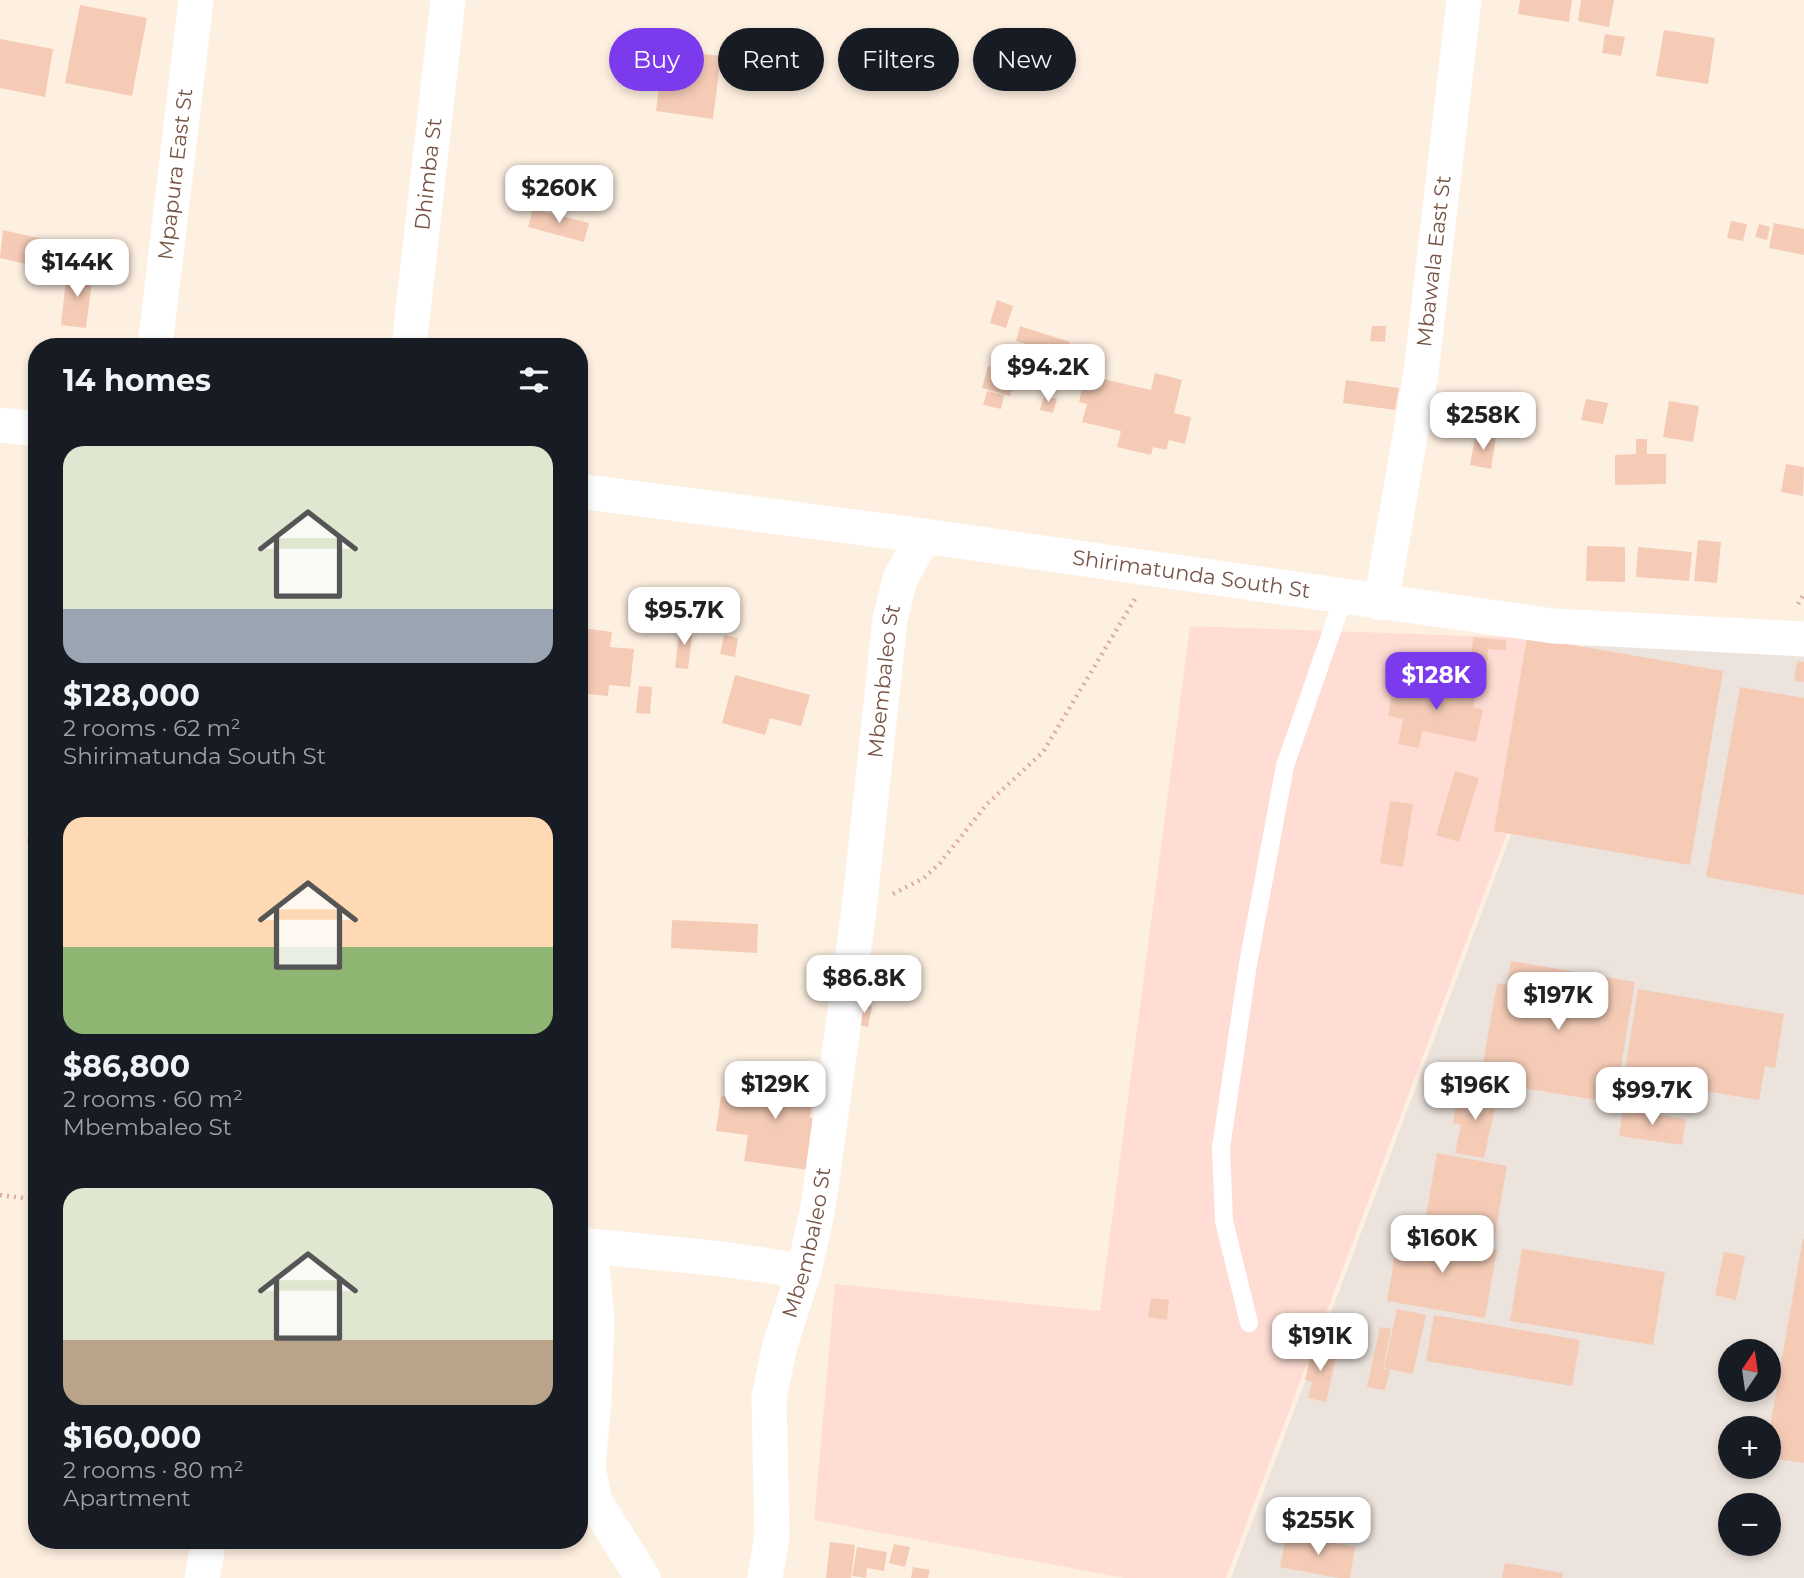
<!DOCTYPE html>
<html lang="en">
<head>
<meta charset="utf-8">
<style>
	:root { --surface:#171b24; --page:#20242c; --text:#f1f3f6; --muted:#9ea1a6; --accent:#7c3aed }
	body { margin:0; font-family:Montserrat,sans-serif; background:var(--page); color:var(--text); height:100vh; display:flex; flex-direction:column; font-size:26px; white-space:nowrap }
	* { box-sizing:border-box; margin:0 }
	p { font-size:23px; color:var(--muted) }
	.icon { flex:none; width:38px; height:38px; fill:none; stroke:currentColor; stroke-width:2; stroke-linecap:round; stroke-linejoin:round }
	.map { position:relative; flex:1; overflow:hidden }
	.panel { position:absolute; left:28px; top:338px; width:560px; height:1211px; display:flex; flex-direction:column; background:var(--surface); border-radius:28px; box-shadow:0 4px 10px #0003 }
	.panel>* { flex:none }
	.banner { position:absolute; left:609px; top:28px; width:665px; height:63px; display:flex; gap:14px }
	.needle { width:46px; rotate:13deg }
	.fabs { position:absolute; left:1718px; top:1339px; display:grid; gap:14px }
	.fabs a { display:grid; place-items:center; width:63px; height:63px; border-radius:50%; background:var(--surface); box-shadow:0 4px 10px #0003; font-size:35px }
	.price { position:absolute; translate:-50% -60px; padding:0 16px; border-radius:14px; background:#fff; color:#222; font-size:23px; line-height:46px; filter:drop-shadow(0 2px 4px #0008) }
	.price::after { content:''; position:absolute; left:50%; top:42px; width:21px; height:16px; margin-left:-10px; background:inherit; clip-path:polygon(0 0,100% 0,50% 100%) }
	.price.current { background:var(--accent); color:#fff }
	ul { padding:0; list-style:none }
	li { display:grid; align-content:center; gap:14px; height:371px; padding:0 35px }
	li span { display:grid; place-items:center; height:217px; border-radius:21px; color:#555 }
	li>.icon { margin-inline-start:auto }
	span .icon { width:126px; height:126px; fill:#fffc; stroke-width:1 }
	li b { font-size:30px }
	h2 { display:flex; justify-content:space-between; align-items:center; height:84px; padding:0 35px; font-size:30px }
	.chip { padding:0 24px; border-radius:32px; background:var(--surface); box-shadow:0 4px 10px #0003; font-size:24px; line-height:63px }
	.chip.current { background:var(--accent); color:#fff }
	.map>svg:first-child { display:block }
	.commercial { fill:#ffddd4 }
	.industrial { fill:#ece3dc; fill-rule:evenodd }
	.building { fill:#f5cbb6 }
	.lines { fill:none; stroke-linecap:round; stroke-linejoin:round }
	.path { stroke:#daae9a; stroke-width:4.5; stroke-dasharray:2 5; stroke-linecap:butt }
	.lane { stroke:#fff; stroke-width:18 }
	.street { stroke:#fff; stroke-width:35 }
	.labels { text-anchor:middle; stroke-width:5; stroke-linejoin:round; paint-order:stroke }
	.street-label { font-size:21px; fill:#765446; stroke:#fff4e8 }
</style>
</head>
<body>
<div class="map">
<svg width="1804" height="1578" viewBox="0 0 1804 1578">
	<rect width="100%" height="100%" fill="#fef0e1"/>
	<!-- commercial -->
	<path class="commercial" d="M1190 626 1580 640 1226 1578H1124L814 1520 835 1284 1100 1311Z"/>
	<!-- industrial -->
	<path class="industrial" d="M1585 646H1804V1578H1231L1581 649ZM1731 1351H1769V1390H1731ZM1731 1428H1769V1466H1731ZM1731 1505H1769V1544H1731Z"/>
	<!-- building -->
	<path class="building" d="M1520 0H1572L1569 22 1518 14Z
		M1581 0H1614L1609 27 1578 21Z
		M80 5 147 18 132 96 65 83Z
		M1664 30 1715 38 1708 84 1656 76Z
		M1605 34 1625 37 1621 56 1602 53Z
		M0 39 53 49 45 97 0 88Z
		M647 47 721 56 713 119 656 111 660 80 643 78Z
		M533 209 589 223 584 242 528 227Z
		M1731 221 1747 224 1743 241 1727 238Z
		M1774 223 1804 229V255L1769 248Z
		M1759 224 1770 227 1767 240 1755 237Z
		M3 230 64 244 58 271 0 258Z
		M67 270 93 273 86 328 61 325Z
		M997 300 1013 306 1006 328 990 323Z
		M1020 326 1070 342 1066 357 1016 341Z
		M1372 326H1386L1385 342 1370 341Z
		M988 366 1016 374 1010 396 982 388Z
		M1155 373 1182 380 1174 413 1191 417 1185 444 1169 440 1166 450 1153 447 1151 455 1117 447 1121 431 1082 422 1087 404 1079 402 1085 375 1151 390Z
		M1346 380 1399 388 1395 410 1343 403Z
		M987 391 1004 395 1001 409 983 405Z
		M1044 396 1057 399 1053 413 1040 410Z
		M1586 399 1608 403 1603 424 1581 420Z
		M1669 401 1699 406 1693 442 1663 437Z
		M1488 435 1496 437 1491 469 1470 465 1475 438 1487 440Z
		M1636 439H1647V454H1666V484L1615 485V455L1636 454Z
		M1786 464 1804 467 1803 496 1781 492Z
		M1698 540 1721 542 1717 583 1694 581Z
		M1587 546 1625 547V582L1586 581Z
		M1638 547 1692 552 1689 581 1636 577Z
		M680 625 693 627 688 669 675 668Z
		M583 628 612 632 610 647 634 649 630 687 609 685 608 696 579 693V645L581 646Z
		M724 635 738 638 735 657 720 654Z
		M1473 637 1506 640V650L1488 649 1487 664 1471 663Z
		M1527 637 1723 671 1690 865 1494 831Z
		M1797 661 1804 662V682L1794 681Z
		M1426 672 1456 678 1453 694 1475 698 1473 707 1483 709 1476 742 1422 731 1419 748 1398 744 1403 719 1388 716 1392 693 1406 696 1407 689 1422 692Z
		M735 675 810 695 801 726 770 718 765 735 722 723Z
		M639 686 652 687 650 714 636 713Z
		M1740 687 1804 698V895L1706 877Z
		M1455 771 1479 778 1459 842 1436 835Z
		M35 788 37 789V843L27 842Z
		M1390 801 1413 804 1403 867 1380 863Z
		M672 920 758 924 757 953 671 948Z
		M1511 961 1635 982 1615 1103 1480 1081 1497 983 1507 985Z
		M1638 989 1784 1014 1775 1068 1765 1066 1759 1100 1624 1077Z
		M860 1004 872 1006 868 1027 857 1025Z
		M747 1071 815 1080 810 1118 822 1119 816 1171 744 1161 748 1135 716 1131 721 1096 743 1099Z
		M1468 1087 1498 1093 1484 1158 1455 1153 1461 1125 1453 1123 1456 1105 1463 1107Z
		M1623 1109 1686 1119 1682 1145 1619 1136Z
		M1437 1153 1507 1166 1493 1246 1423 1234Z
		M1399 1232 1497 1250 1485 1318 1387 1301Z
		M1803 1238 1804 1239V1463L1769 1458V1432Z
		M1522 1249 1665 1272 1653 1345 1510 1321Z
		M1724 1252 1745 1256 1736 1300 1715 1295Z
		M1151 1298 1169 1300 1167 1320 1148 1317Z
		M1397 1309 1426 1315 1413 1374 1384 1368Z
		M1434 1315 1580 1340 1572 1386 1426 1361Z
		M1380 1327 1391 1329 1383 1369 1390 1370 1385 1390 1367 1387Z
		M1312 1347 1337 1353 1326 1402 1308 1398 1312 1382 1305 1380Z
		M1287 1533 1355 1547 1350 1578H1338L1280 1567Z
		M830 1542 855 1545 851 1578H826Z
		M894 1544 910 1547 905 1567 889 1563Z
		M857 1547 887 1552 884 1571 867 1568 866 1578 852 1576Z
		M1505 1563 1563 1573 1562 1578H1502Z
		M913 1567 930 1570 928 1578H911Z"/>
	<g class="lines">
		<!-- path -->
		<path class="path" d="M1798 604 1804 594
			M893 894 924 878 940 863 987 804 1043 752 1135 599
			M0 1195 37 1200"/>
		<!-- lane -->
		<path class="lane" d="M1249 1323 1224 1221 1221 1148 1248 964 1285 766 1344 596"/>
		<!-- street -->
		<g class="street">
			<path id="s1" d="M155 346 196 0"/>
			<path id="s2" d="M409 346 448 0"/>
			<path d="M0 425 37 429"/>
			<path id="s3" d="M579 491 924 536 1553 626 1804 639"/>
			<path id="s4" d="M1381 603 1421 373 1464 0"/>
			<path d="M579 1245 722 1259 804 1271"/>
			<path d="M579 1249 592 1268 597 1319 594 1399 588 1467 595 1502 643 1578"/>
			<path d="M202 1578 209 1540"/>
			<path id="s5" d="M765 1578 772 1536 769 1397 780 1345 804 1271 818 1208 859 910 890 619 900 579 924 536"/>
		</g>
	</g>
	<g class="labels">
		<!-- street labels -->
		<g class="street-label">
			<text dy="7" stroke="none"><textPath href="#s1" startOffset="173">Mpapura East St</textPath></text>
			<text dy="7" stroke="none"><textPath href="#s2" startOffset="173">Dhimba St</textPath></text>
			<text dy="7" stroke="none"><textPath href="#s4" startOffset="346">Mbawala East St</textPath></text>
			<text dy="7" stroke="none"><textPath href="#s3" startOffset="618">Shirimatunda South St</textPath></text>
			<text dy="7" stroke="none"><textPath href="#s5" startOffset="908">Mbembaleo St</textPath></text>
			<text dy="7" stroke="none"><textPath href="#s5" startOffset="341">Mbembaleo St</textPath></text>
		</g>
	</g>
</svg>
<div class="fabs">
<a><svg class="needle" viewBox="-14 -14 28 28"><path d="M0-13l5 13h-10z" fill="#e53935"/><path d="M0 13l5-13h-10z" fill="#9ea1a6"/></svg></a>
<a>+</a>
<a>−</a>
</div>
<b class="price" style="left:559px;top:225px">$260K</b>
<b class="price" style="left:77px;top:299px">$144K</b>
<b class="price" style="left:1048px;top:404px">$94.2K</b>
<b class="price" style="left:1483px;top:452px">$258K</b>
<b class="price" style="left:684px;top:647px">$95.7K</b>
<b class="price current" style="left:1436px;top:712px">$128K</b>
<b class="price" style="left:864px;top:1015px">$86.8K</b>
<b class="price" style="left:1558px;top:1032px">$197K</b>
<b class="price" style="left:775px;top:1121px">$129K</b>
<b class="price" style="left:1475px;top:1122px">$196K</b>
<b class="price" style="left:1652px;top:1127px">$99.7K</b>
<b class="price" style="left:1442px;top:1275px">$160K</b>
<b class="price" style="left:1320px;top:1373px">$191K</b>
<b class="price" style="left:1318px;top:1557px">$255K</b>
<div class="banner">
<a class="chip current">Buy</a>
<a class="chip">Rent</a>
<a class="chip">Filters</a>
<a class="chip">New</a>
</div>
<section class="panel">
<h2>14 homes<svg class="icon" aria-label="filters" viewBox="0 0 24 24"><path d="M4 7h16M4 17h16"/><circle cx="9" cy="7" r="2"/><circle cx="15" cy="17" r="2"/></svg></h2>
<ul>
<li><span style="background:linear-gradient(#dfe7d0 75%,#9aa5b1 0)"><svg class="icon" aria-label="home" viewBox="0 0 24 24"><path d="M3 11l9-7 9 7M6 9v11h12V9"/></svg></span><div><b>$128,000</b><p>2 rooms · 62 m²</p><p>Shirimatunda South St</p></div></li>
<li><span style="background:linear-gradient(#ffd9b3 60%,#8fb573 0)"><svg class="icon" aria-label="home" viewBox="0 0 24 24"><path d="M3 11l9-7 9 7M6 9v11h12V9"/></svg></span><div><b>$86,800</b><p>2 rooms · 60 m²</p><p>Mbembaleo St</p></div></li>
<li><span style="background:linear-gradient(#dfe7d0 70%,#b9a48a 0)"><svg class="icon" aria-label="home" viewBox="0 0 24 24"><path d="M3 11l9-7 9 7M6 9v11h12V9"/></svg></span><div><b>$160,000</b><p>2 rooms · 80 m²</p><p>Apartment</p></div></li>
</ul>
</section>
</div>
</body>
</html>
